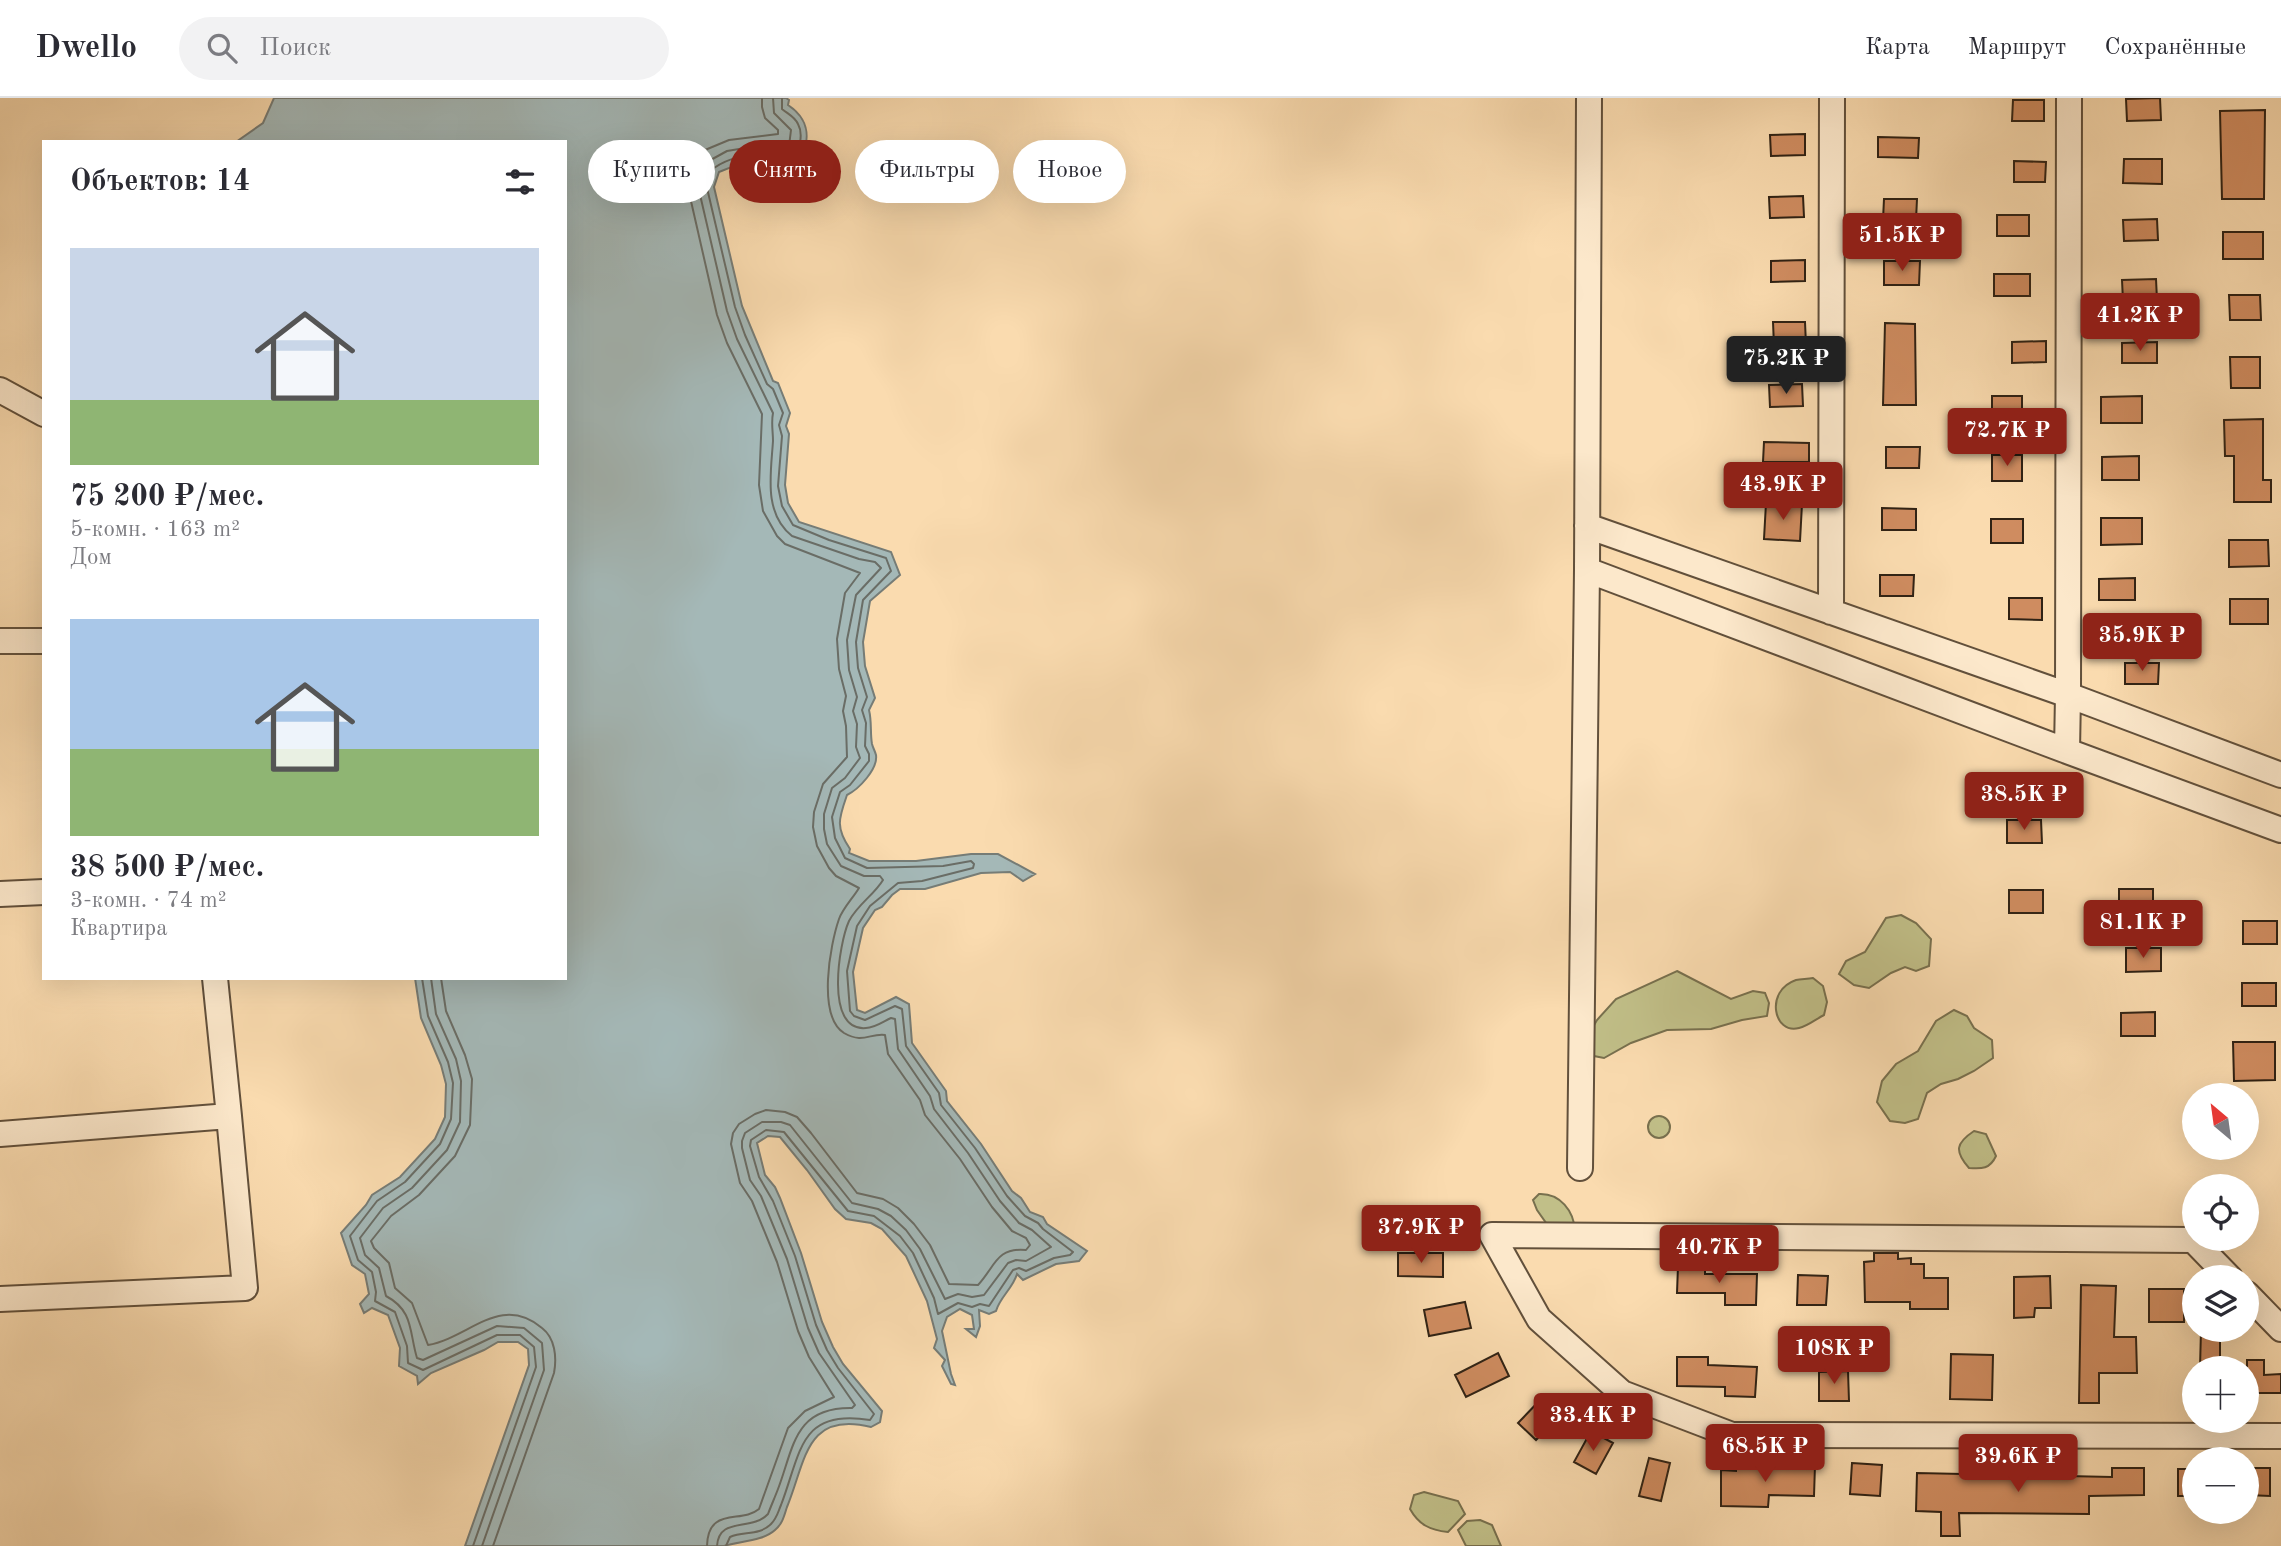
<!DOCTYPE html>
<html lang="ru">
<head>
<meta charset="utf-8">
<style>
	:root { --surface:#fff; --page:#f2f2f3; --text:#2b2b33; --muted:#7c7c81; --line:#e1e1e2; --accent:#8f2418 }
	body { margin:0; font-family:"Old Standard TT",serif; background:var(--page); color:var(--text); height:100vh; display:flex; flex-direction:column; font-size:26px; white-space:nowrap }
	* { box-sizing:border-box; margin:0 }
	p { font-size:23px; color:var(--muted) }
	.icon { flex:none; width:38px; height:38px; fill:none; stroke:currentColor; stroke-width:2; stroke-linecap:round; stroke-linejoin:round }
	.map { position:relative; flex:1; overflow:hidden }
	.side { position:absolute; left:42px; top:42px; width:525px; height:840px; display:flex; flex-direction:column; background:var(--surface); border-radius:0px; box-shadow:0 7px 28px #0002 }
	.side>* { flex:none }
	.top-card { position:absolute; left:588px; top:42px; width:665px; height:63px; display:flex; gap:14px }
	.needle { width:46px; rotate:331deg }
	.tools { position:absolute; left:2182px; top:985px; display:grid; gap:14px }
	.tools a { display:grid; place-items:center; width:77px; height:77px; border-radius:50%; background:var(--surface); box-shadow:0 7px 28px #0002; font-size:35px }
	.price { position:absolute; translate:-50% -60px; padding:0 16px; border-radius:7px; background:var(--accent); color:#fff; font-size:23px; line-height:46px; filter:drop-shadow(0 2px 4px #0008) }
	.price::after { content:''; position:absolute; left:50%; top:42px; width:21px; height:16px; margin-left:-10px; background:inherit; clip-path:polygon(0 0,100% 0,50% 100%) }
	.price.active { background:#222; color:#fff }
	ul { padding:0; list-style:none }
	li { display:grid; align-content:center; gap:14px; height:371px; padding:0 28px }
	li span { display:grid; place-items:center; height:217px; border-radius:0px; color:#555 }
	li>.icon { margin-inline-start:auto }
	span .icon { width:126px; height:126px; fill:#fffc; stroke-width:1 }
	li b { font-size:30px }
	h2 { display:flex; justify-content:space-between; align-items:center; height:84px; padding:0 28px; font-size:30px }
	.tag { padding:0 24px; border-radius:32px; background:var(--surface); box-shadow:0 7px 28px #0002; font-size:24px; line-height:63px }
	.tag.active { background:var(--accent); color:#fff }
	header { display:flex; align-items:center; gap:42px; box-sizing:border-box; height:98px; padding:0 35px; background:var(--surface); border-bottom:2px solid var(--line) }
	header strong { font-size:33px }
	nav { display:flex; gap:38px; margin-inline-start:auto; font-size:24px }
	.search { width:490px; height:63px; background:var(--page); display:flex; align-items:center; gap:18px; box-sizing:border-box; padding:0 24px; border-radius:38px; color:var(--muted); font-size:26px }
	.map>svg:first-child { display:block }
	.green { fill:#c1bf88; stroke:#78704e; stroke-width:2 }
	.water { fill:#a4b8b7; stroke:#767c76; stroke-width:2 }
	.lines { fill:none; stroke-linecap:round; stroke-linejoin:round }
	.shore { stroke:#6a6d66; stroke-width:2 }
	.building { fill:#cf8c60; stroke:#302214; stroke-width:2 }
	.street-casing { stroke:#62503b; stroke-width:28 }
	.street { stroke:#fce8cb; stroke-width:24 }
</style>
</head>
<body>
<header>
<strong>Dwello</strong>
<div class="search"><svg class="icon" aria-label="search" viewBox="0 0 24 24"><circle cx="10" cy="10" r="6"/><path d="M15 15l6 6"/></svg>Поиск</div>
<nav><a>Карта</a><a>Маршрут</a><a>Сохранённые</a></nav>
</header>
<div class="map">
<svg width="2281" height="1448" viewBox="0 0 2281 1448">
	<rect width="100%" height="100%" fill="#fadbaf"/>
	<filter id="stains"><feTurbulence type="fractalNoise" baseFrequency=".00286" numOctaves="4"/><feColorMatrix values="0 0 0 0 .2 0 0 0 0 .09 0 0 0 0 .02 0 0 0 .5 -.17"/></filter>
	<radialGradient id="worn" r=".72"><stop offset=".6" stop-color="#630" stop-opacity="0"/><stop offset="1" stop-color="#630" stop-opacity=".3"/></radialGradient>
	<!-- green -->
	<path class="green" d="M1901 817 1916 825 1931 841 1929 868 1916 873 1905 869 1891 875 1869 890 1854 887 1839 876 1846 863 1865 854 1886 820Z
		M1677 873 1731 901 1753 893 1765 895 1769 905 1767 918 1742 922 1711 931 1667 932 1631 945 1604 960 1594 958 1587 949 1586 941 1597 922 1616 901Z
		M1813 880 1823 888 1827 904 1824 917C1816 921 1808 928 1799 930 1774 937 1764 893 1796 882 1801 881 1807 881 1813 880Z
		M1954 912 1967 918 1974 930 1992 942 1993 960 1974 973 1958 981 1941 986 1927 995 1918 1021 1905 1025 1890 1023 1877 1004 1882 983 1896 966 1918 953 1936 923Z
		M1648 1029a11 11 0 1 1 22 0a11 11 0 1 1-22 0Z
		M1974 1033 1986 1036 1996 1058C1990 1071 1982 1071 1969 1070 1954 1053 1956 1045 1974 1033Z
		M1539 1096C1560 1095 1574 1113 1575 1133L1549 1129 1537 1112 1533 1102Z
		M1424 1394 1458 1403 1465 1416 1448 1434C1430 1432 1419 1427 1410 1411L1414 1397Z
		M1480 1422 1492 1427 1501 1448H1466L1458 1432 1467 1423Z"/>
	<!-- water -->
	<path class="water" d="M274 0H786L789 2 788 7C809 21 811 39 801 61 785 68 778 62 763 63 747 64 733 68 719 74L714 89 742 208 773 283 778 285 790 315 786 328 789 336 785 387 788 405 799 424 891 454 900 477 870 503 863 544 865 568 875 600 869 612C872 624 870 635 872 646 873 650 875 653 876 657 878 671 859 691 847 697 839 720 835 729 850 751L849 755 869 763H916L971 756H998L1035 776 1023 783 1010 774 981 775 925 791H900L892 797 882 809 875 812 863 830 853 874 857 912 865 915 896 899 909 906 912 945 946 993 947 1003 981 1046 1012 1093 1021 1100 1030 1114 1043 1119 1047 1126 1087 1153 1079 1163 1056 1166 1023 1182 1017 1176C1013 1190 1000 1199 996 1213L989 1216 979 1212 980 1228 976 1239 966 1231H974L972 1217 960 1211 947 1219 942 1233 951 1276 955 1287 951 1286 942 1268 945 1262 934 1250 937 1241 927 1203 906 1158 882 1131 871 1125 846 1121 835 1111 807 1072 780 1039 768 1038 757 1045 765 1077 775 1089 780 1100 801 1155 822 1224 833 1249 843 1266 882 1313 880 1324 871 1329C805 1313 806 1363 787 1409 784 1418 783 1425 775 1432 763 1443 741 1443 724 1448H465L529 1267 528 1251 518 1244H498L484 1252 431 1275 418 1286 417 1278 399 1268 400 1250 388 1217 372 1210 364 1215 360 1206 369 1196 365 1176 352 1167 341 1135 366 1107 372 1097 400 1079 435 1041 445 1019 446 986 441 967 421 920 415 880H565V44H236L263 25Z"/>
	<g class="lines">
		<!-- shore -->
		<path class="shore" d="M422 880 428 918 448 964 453 985 451 1021 440 1046 405 1084 377 1103 350 1138 358 1162 372 1174 376 1194 375 1203 395 1214 407 1248 408 1265 423 1272 497 1237H520L534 1249 536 1269 473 1448
			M431 880 436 916 456 961 461 983 460 1024 447 1052 412 1090 383 1110 360 1140 365 1157 379 1170 386 1198C414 1213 409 1234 417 1260L423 1262 497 1228 524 1230 542 1245 544 1272 482 1448
			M441 880 446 913 465 957 472 981 470 1027 455 1058 419 1097 391 1118 371 1143 374 1150 389 1165 395 1190 412 1205 428 1247C469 1240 500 1195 542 1230 555 1240 557 1259 554 1275L493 1448
			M707 1448C708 1408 741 1426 759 1411L788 1330 805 1313 834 1299 809 1259 798 1233 777 1164 752 1103 740 1085 731 1046 733 1035 739 1026 755 1016 766 1012 785 1014 797 1019 811 1035 857 1095 883 1101 898 1110 914 1126 930 1147 949 1186 978 1187C995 1169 996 1149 1026 1152L1030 1147 1026 1140 1012 1133 992 1109 960 1061 925 1017 920 1002 888 956 885 937C870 935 863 946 844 935 817 918 830 847 839 821 843 810 853 800 859 790L836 778 829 770 817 748 813 729 814 714 823 686 847 659 846 628 843 613 846 598 839 571 837 541 845 495 860 475 785 446 777 438 763 413 759 387 762 316 727 245 717 217 688 90 696 62 705 52 729 42 778 36V32L765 20 762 9V0
			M717 1448C719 1418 751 1434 768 1416 771 1408 775 1399 778 1391 794 1349 794 1309 852 1310L855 1307 819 1255 808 1230 787 1161 761 1098 750 1082 742 1050V1043L745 1035 762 1024H781L790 1027 852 1105 878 1111 891 1118 906 1132 920 1151 945 1201 958 1196 972 1199 984 1197 1008 1165 1016 1162 1026 1163 1051 1149 1032 1132 1019 1125 1000 1103 968 1055 934 1011 930 998 898 951 895 921 891 920C884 923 875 930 866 930 824 934 839 845 849 823 858 806 874 797 883 782L880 778H864L841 768 827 746 824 731V716L832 690 845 680 860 660 856 649 857 626 853 613 857 599 849 572 847 542 856 497 881 470 875 464 859 461 792 438C763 415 771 375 773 343 773 333 771 325 773 315L737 241 727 213 698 88 707 64 727 53 763 47 789 48 791 32 774 15 773 0
			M726 1448 730 1439C744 1433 759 1438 771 1426 777 1420 778 1414 781 1407 801 1355 799 1310 870 1322L874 1316 838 1270 827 1252 816 1227 795 1158 773 1103 759 1079 750 1048 751 1042 766 1032 784 1034 848 1113 874 1118 900 1138 913 1155 934 1200 938 1216 958 1205 972 1209 980 1206 989 1208 1013 1172 1019 1170 1026 1173 1054 1160 1070 1157 1073 1154 1043 1131 1038 1125 1025 1118 1007 1098 975 1050 941 1007 939 995 906 948 902 911 895 908 865 922 854 918 850 913 847 873 857 828 870 808 898 785 922 783 973 770 974 766 971 763 943 768 867 770 845 760 835 740 832 719 840 694 850 687 869 663V656L865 648 866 625 862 612 867 599 858 570 856 544 863 502 891 473 886 460 829 442 793 427 782 408 778 388 782 338 779 327 783 315 773 291 767 286 745 237 735 209 707 90 714 70C728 60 750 55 767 56 774 56 782 60 789 59 801 57 803 35 798 26 795 19 788 16 782 11V0"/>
	</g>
	<!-- building -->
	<path class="building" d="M2160 0 2161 22 2127 23 2126 1Z
		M2013 2H2044V23H2012Z
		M2265 12 2264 101H2222L2220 13Z
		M1805 36V57L1771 58 1770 37Z
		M1878 39 1919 40 1918 60 1878 59Z
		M2124 61H2162V86L2123 85Z
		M2014 63 2046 64 2045 84H2014Z
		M1803 98 1804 119 1770 120 1769 99Z
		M1884 101H1917L1916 122H1883Z
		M1997 117H2029V138H1997Z
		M2157 121 2158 142 2124 143 2123 122Z
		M2223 134H2263V161H2223Z
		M1805 162V183L1771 184V163Z
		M1884 163H1920L1919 187H1884Z
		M1994 176H2030V198H1994Z
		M2156 181 2157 202 2123 203 2122 182Z
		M2229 197H2260L2261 222H2230Z
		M1773 224H1805L1806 247 1774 248Z
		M1885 225 1915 226 1916 307H1883Z
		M2046 243V264L2012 265V244Z
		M2157 244V265H2122V245Z
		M2230 259H2260V290H2231Z
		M1802 286 1803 308 1770 309 1769 287Z
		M1992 298H2022V322L1992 323Z
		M2142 298V325H2101V299Z
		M2263 321V382H2271V404H2234V358H2225L2224 322Z
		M1764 344 1809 345V364H1763Z
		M1886 349H1920L1919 370H1886Z
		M1992 357H2022V383H1992Z
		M2139 358V382H2102V359Z
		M1766 405 1802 406 1800 443 1764 441Z
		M1882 410 1916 411V432H1882Z
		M2101 420H2142V446L2101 447Z
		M1991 421H2023V445H1991Z
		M2229 442H2268L2269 468 2229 469Z
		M1880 477H1914L1913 498H1880Z
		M2135 480V502H2099V481Z
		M2009 500H2042V522L2009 521Z
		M2230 501H2268V526H2230Z
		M2125 565H2159L2158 586H2125Z
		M2007 722H2041L2042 745H2007Z
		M2119 791H2153V814H2119Z
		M2009 792H2043V815H2009Z
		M2243 823H2277V846H2243Z
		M2126 850H2161V873L2126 874Z
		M2242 885H2276V908H2242Z
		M2155 914V938H2121V915Z
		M2233 944H2275V982L2234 983Z
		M1398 1155H1443V1179L1398 1178Z
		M1874 1155H1898V1161L1911 1160V1166H1924V1180H1948V1211H1910V1204H1865L1864 1164 1874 1163Z
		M1678 1168H1705V1176H1757L1756 1207H1725V1195H1677Z
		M1798 1177 1828 1178 1826 1207H1797Z
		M2050 1178 2051 1210H2035L2034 1219 2014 1220V1179Z
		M2081 1187 2116 1188 2114 1239H2136L2137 1275H2099V1305H2079Z
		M2149 1191H2184V1224H2149Z
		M1465 1204 1471 1230 1429 1238 1424 1212Z
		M2201 1232H2220V1270H2200Z
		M1498 1255 1509 1278 1466 1299 1455 1277Z
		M1951 1256 1993 1257 1992 1302 1950 1301Z
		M1677 1259H1708V1267L1757 1269 1755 1299 1725 1298V1289L1677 1288Z
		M2247 1262H2264V1277L2281 1276V1295H2247Z
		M1848 1273 1849 1303H1819V1274Z
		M1544 1298 1562 1315 1536 1342 1518 1325Z
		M1591 1333 1613 1345 1596 1376 1574 1364Z
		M1649 1360 1670 1365 1661 1403 1639 1398Z
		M1852 1365 1882 1367 1880 1398 1850 1396Z
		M1788 1366 1815 1367 1814 1398 1769 1397 1768 1409 1721 1408V1372L1736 1373V1367Z
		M2112 1370H2144V1397L2089 1398V1416L1959 1415 1960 1438H1941V1414L1916 1413 1917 1375 2112 1379Z
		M2247 1370H2270V1398L2247 1397Z
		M2178 1371H2194V1398H2178Z"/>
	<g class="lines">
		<defs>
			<path id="street" d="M0 292 44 316
				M1587 428 2068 597 2069 0
				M1587 472 2067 653
				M1831 514 1832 0
				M0 543H44
				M2281 677 2068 597 2067 653 2281 732
				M0 796 44 794
				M0 1036 229 1018 215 880
				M1580 1070 1587 472 1589 0
				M2230 1180 2193 1142 1492 1137 1539 1221 1622 1295 1732 1337 2281 1338
				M2247 1196 2281 1231
				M0 1201 245 1190 229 1018"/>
		</defs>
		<!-- street casing -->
		<use href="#street" class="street-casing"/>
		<!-- street -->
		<use href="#street" class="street"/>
	</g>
	<rect width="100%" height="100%" filter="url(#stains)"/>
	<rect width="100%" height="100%" fill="url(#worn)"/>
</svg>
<div class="tools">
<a><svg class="needle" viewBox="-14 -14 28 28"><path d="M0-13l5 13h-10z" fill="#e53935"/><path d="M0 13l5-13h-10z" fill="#7c7c81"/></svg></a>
<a><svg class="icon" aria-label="locate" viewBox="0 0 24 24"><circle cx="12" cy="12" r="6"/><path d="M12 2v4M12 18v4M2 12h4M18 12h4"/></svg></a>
<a><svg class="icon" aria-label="layers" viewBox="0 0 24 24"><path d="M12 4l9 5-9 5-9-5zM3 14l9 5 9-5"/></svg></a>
<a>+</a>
<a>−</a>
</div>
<b class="price" style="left:1902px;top:175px">51.5K ₽</b>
<b class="price" style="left:2140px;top:255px">41.2K ₽</b>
<b class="price active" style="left:1786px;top:298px">75.2K ₽</b>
<b class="price" style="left:2007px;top:370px">72.7K ₽</b>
<b class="price" style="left:1783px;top:424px">43.9K ₽</b>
<b class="price" style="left:2142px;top:575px">35.9K ₽</b>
<b class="price" style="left:2024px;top:734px">38.5K ₽</b>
<b class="price" style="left:2143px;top:862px">81.1K ₽</b>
<b class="price" style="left:1421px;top:1167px">37.9K ₽</b>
<b class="price" style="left:1719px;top:1187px">40.7K ₽</b>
<b class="price" style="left:1834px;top:1288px">108K ₽</b>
<b class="price" style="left:1593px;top:1355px">33.4K ₽</b>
<b class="price" style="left:1765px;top:1386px">68.5K ₽</b>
<b class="price" style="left:2018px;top:1396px">39.6K ₽</b>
<div class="top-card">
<a class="tag">Купить</a>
<a class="tag active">Снять</a>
<a class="tag">Фильтры</a>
<a class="tag">Новое</a>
</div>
<section class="side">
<h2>Объектов: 14<svg class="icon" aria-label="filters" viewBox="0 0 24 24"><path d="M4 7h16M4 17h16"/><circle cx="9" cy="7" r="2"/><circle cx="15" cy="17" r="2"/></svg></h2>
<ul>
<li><span style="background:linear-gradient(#c9d6e8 70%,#8fb573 0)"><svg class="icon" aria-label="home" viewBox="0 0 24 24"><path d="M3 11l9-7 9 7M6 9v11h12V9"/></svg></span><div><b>75 200 ₽/мес.</b><p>5-комн. · 163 m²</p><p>Дом</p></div></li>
<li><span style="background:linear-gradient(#a9c7e8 60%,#8fb573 0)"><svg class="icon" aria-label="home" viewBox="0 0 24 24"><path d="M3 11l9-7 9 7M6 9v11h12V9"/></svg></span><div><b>38 500 ₽/мес.</b><p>3-комн. · 74 m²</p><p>Квартира</p></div></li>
</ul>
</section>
</div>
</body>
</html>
